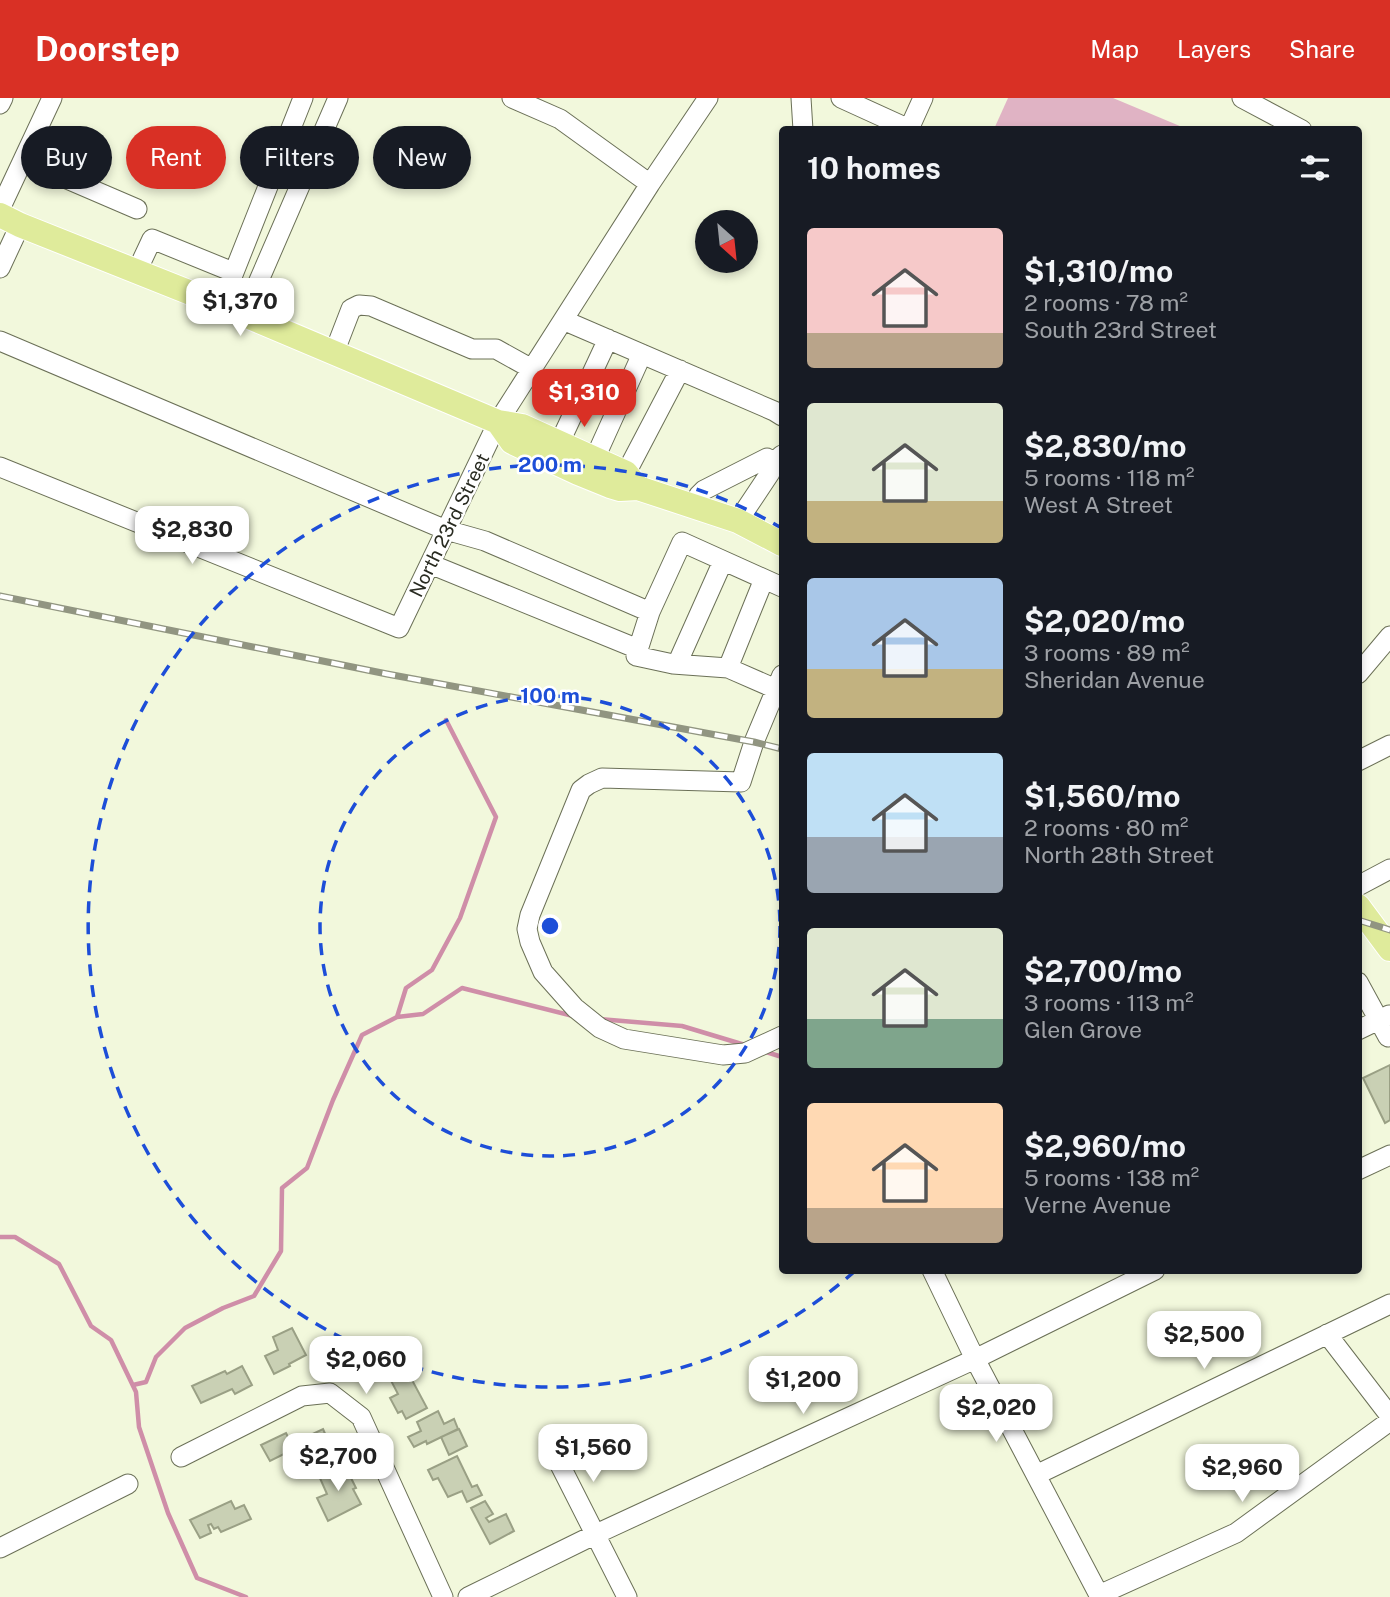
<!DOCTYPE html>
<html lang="en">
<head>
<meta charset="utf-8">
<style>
	:root { --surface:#171b24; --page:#242831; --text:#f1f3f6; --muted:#9ea1a6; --accent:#d93025 }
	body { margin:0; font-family:"Public Sans",sans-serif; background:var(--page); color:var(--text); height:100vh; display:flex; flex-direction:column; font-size:26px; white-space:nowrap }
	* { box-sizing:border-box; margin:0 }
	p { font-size:23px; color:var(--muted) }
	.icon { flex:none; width:38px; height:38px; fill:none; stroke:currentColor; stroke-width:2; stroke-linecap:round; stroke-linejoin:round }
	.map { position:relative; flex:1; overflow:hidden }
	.details { position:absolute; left:779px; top:28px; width:583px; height:1148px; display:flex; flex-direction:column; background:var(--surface); border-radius:7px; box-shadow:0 4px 10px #0003 }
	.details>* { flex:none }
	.top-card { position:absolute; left:21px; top:28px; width:653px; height:63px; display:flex; gap:14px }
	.needle { width:46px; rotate:153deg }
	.tools { position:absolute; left:695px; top:112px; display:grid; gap:14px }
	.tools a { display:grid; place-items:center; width:63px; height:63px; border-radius:50%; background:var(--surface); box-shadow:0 4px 10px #0003; font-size:35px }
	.price { position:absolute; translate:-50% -60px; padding:0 16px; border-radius:14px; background:#fff; color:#222; font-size:23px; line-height:46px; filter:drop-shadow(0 2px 4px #0008) }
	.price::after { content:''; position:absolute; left:50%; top:42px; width:21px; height:16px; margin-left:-10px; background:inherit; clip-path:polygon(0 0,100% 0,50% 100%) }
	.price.selected { background:var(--accent); color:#fff }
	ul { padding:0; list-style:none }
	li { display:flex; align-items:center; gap:21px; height:175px; padding:0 28px }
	li span { display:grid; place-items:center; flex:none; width:196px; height:140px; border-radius:7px; color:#555 }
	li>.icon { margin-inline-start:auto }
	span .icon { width:84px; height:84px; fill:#fffc; stroke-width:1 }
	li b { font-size:30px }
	h2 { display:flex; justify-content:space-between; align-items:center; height:84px; padding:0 28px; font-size:30px }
	.pill { padding:0 24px; border-radius:32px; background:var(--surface); box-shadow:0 4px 10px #0003; font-size:24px; line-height:63px }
	.pill.selected { background:var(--accent); color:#fff }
	header { display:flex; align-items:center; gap:42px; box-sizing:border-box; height:98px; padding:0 35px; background:var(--accent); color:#fff }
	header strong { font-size:33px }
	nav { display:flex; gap:38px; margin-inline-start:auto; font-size:24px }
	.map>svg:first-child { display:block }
	.grass { fill:#e0b3c4 }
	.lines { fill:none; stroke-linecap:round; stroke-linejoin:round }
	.stream { stroke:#cf8ea8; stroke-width:4.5 }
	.building { fill:#c9d0b4; stroke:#9aa085; stroke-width:2 }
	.minor-casing { stroke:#6b7057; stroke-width:21 }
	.major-casing { stroke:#fff; stroke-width:26 }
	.minor { stroke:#fff; stroke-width:19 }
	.major { stroke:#dfeb9b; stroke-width:24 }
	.rail-casing { stroke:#919581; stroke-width:7 }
	.rail { stroke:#fff; stroke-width:4.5; stroke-dasharray:13; stroke-linecap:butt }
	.ring { fill:none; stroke:#1d4ed8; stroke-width:3.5; stroke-dasharray:12 9 }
	.labels { text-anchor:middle; stroke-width:5; stroke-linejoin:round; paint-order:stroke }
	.street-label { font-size:19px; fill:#292b21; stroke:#fff }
	.centre { fill:#1d4ed8; stroke:#fff; stroke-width:3.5 }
	.ring-label { font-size:21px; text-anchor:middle; font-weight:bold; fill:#1d4ed8; stroke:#fff; stroke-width:5; stroke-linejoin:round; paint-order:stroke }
</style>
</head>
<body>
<header>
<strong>Doorstep</strong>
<nav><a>Map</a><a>Layers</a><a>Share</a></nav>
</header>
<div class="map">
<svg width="1390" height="1499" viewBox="0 0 1390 1499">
	<rect width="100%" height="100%" fill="#f2f8dc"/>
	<!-- grass -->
	<path class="grass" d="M1008 0H1113L1187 31H994Z"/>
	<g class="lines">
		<!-- stream -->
		<path class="stream" d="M397 919 423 916 462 890 573 918
			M599 921 682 928 745 947
			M763 953 782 959
			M0 1139H15L59 1166 91 1228 111 1242 136 1294 139 1329 168 1415 197 1480 246 1499
			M133 1287 146 1284 156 1259 185 1230 223 1210 254 1198 281 1153 282 1090 307 1070 333 1002 362 937 397 919 406 890 432 872 460 820 496 719 446 622"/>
	</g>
	<!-- building -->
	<path class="building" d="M1390 967V1022L1385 1025 1363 980Z
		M292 1230 306 1257 289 1266 290 1268 274 1276 265 1258 278 1252 273 1239Z
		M404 1267 427 1310 406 1321 402 1313 398 1315 390 1300 398 1296 387 1275Z
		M242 1268 252 1287 235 1296 232 1291 201 1305 192 1288 225 1273 227 1276Z
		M438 1313 444 1326 454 1321 458 1331 427 1346 426 1343 414 1349 408 1339 421 1333 417 1324Z
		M323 1331 329 1345 332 1343 338 1356 317 1367 304 1340Z
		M459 1331 467 1348 449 1357 441 1339Z
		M286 1335 294 1351 270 1363 261 1347Z
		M457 1358 472 1389 477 1387 482 1397 467 1404 462 1393 448 1399 438 1380 433 1382 428 1372Z
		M344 1366 356 1390 353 1391 361 1406 328 1423 317 1400 327 1396 319 1378Z
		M231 1403 235 1411 244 1407 251 1421 221 1434 218 1429 214 1431 211 1426 208 1427 211 1435 200 1440 190 1422Z
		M485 1403 493 1416 486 1420 489 1424 506 1416 514 1433 490 1446 471 1410Z"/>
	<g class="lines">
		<defs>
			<path id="minor" d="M512 0 560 21 650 86
				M801 0 803 32
				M841 0 909 31 923 0
				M1242 0 1302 32
				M0 6 3 0
				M23 62 52 0
				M0 111 23 62 137 111
				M0 170 20 127
				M137 173 152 141 233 174
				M221 207 303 0
				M244 217 338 0
				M563 222 774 313 782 318
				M0 243 446 432 485 443 650 514 636 558 673 566 728 570 776 591
				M334 255 351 211 359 207 371 208 472 251H496L532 271
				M559 346 608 241
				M595 360 642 256
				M0 369 399 530 498 324 650 86 708 0
				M626 375 680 272
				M692 408 699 397 704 392 767 360 774 364
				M738 423 770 375 774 364 782 357
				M430 466 638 551
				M650 514 682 444 782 489
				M677 566 723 463
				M728 570 764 481
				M1358 576 1390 538
				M782 577 754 644 741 684 602 680 589 686 581 692 530 817 527 831 530 844 543 874 575 910 600 930 624 941 723 957 745 955 782 938
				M1358 663 1390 647
				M1358 788 1390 771
				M1358 884 1388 939 1390 938
				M1358 932 1389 917
				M1358 1072 1390 1057
				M932 1172 975 1261 1100 1499
				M1327 1236 1390 1318
				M554 1355 627 1499
				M181 1359 302 1298 330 1295 361 1319 443 1499
				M1036 1377 1390 1206
				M0 1450 128 1386
				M1099 1497 1236 1435 1390 1323
				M468 1499 596 1436 975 1261 1155 1172"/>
			<path id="major" d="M0 117 20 127 221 207 498 324 522 328 626 375 638 390
				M498 324 512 344 578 375 610 388 620 391 638 390 738 423 782 446
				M1358 808 1390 851"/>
		</defs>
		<!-- minor casing -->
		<use href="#minor" class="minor-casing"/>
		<!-- major casing -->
		<use href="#major" class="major-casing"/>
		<!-- minor -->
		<use href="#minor" class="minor"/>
		<!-- major -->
		<use href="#major" class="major"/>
		<defs>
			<path id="rail" d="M0 498 387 576 754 644 782 651
				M1358 822 1390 832"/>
		</defs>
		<!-- rail casing -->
		<use href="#rail" class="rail-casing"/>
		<!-- rail -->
		<use href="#rail" class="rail"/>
	</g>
	<!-- distance rings -->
	<g class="ring">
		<circle cx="550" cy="828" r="230"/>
		<path d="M855 1173A461 461 0 1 1 780 429"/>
	</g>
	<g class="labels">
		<!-- street labels -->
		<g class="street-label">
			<text transform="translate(449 427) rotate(-64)" y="7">North 23rd Street</text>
		</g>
	</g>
	<circle cx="550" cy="828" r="10" class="centre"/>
	<g class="ring-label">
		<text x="550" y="374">200 m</text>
		<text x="550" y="605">100 m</text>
	</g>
</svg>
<div class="tools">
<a><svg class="needle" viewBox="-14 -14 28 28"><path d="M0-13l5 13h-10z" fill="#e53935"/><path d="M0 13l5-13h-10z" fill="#9ea1a6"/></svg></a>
</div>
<b class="price" style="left:240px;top:240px">$1,370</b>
<b class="price selected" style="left:584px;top:331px">$1,310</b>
<b class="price" style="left:192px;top:468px">$2,830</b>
<b class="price" style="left:1204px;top:1273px">$2,500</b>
<b class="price" style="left:366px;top:1298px">$2,060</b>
<b class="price" style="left:803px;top:1318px">$1,200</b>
<b class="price" style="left:996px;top:1346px">$2,020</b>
<b class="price" style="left:593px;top:1386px">$1,560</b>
<b class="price" style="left:338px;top:1395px">$2,700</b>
<b class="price" style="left:1242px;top:1406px">$2,960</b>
<div class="top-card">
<a class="pill">Buy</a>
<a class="pill selected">Rent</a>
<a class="pill">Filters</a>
<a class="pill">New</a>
</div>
<section class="details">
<h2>10 homes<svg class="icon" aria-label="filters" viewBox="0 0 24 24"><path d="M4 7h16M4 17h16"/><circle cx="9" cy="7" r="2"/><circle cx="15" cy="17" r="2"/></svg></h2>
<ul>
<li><span style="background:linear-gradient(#f6c9c9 75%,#b9a48a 0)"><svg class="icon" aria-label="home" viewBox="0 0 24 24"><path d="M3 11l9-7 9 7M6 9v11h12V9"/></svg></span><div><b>$1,310/mo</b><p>2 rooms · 78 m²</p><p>South 23rd Street</p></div></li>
<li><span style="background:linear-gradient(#dfe7d0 70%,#c2b280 0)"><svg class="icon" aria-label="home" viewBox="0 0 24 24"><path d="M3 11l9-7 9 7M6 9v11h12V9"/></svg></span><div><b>$2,830/mo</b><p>5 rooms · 118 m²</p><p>West A Street</p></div></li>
<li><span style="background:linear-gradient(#a9c7e8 65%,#c2b280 0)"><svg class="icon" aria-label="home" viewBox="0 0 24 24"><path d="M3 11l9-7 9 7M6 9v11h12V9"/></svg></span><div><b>$2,020/mo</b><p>3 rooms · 89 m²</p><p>Sheridan Avenue</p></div></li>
<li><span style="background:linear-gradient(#bfe0f5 60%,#9aa5b1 0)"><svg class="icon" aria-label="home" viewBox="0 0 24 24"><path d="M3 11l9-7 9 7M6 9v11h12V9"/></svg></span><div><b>$1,560/mo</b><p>2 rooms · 80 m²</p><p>North 28th Street</p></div></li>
<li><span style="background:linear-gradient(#dfe7d0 65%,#7fa58c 0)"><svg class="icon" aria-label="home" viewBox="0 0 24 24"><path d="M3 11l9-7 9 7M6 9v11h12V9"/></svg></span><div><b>$2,700/mo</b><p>3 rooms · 113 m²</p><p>Glen Grove</p></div></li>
<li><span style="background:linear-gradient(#ffd9b3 75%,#b9a48a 0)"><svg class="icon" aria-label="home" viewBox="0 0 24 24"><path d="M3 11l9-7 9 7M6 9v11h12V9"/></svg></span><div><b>$2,960/mo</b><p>5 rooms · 138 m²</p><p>Verne Avenue</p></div></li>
</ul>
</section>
</div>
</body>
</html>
